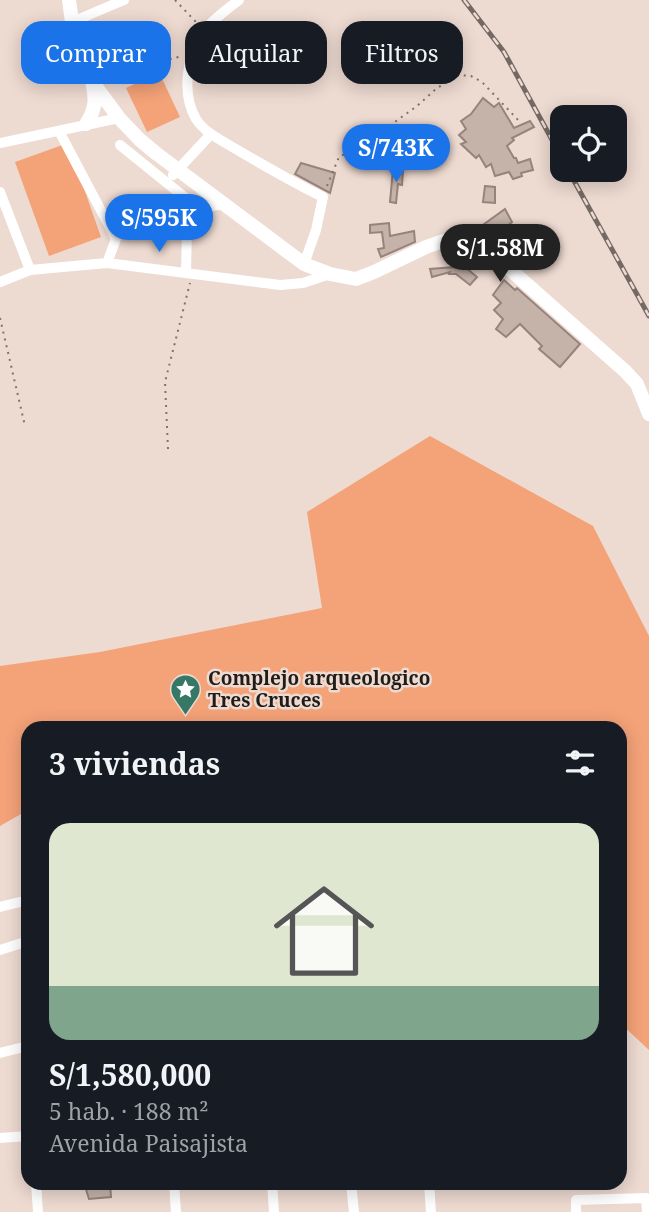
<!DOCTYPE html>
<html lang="es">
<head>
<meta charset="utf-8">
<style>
	:root { --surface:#171b24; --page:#20242c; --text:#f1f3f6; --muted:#9ea1a6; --accent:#1a73e8 }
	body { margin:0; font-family:"Noto Serif",serif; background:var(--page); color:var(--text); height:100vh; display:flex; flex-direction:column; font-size:26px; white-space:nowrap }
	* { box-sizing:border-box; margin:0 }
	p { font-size:23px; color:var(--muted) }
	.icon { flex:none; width:38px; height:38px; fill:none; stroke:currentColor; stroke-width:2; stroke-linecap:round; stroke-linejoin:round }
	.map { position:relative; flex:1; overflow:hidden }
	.sheet { position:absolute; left:21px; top:721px; width:606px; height:469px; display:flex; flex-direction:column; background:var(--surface); border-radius:21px; box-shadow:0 4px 18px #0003 }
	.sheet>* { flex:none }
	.guide { position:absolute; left:21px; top:21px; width:607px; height:63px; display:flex; gap:14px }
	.buttons { position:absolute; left:550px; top:105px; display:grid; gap:14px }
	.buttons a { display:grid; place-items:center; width:77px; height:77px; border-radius:14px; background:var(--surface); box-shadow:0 4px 18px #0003; font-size:35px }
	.price { position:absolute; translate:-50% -60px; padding:0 16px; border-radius:24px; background:var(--accent); color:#fff; font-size:23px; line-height:46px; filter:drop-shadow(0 2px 4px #0008) }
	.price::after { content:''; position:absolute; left:50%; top:42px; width:21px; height:16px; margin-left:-10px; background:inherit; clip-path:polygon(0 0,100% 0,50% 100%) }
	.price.active { background:#222; color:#fff }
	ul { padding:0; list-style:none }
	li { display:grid; align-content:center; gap:14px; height:371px; padding:0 28px }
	li span { display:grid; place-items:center; height:217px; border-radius:21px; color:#555 }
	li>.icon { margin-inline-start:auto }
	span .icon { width:126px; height:126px; fill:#fffc; stroke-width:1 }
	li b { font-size:30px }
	h2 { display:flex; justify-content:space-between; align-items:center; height:84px; padding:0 28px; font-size:30px }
	.chip { padding:0 24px; border-radius:21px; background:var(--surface); box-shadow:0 4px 18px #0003; font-size:24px; line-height:63px }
	.chip.active { background:var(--accent); color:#fff }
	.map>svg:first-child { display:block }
	.green { fill:#f4a278 }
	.building { fill:#c5b3aa; stroke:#96847c; stroke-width:2 }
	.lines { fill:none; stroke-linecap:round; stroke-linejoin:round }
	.path { stroke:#7f736d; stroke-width:2; stroke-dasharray:2 5; stroke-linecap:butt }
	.minor { stroke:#fff; stroke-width:10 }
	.major { stroke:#fff; stroke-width:14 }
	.rail-casing { stroke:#746963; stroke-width:5 }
	.rail { stroke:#eddad1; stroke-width:2.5; stroke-dasharray:8; stroke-linecap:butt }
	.labels { text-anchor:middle; stroke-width:5; stroke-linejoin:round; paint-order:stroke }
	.poi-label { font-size:19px; font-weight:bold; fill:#221c18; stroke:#eddad1; text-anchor:start }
</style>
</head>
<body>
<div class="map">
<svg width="649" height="1212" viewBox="0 0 649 1212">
	<rect width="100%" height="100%" fill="#eddad1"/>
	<!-- green -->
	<path class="green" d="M159 72 180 117 147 132 126 88Z
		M68 143 101 237 49 256 15 162Z
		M430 436 593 526 649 636V1050L620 1023V728H28V810L0 826V666L100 652 322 608 307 512Z"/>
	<!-- building -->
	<path class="building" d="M416 29 418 33 424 30 429 42 415 49 423 66 426 64 429 71 419 75 416 70 415 71 405 49 403 39 412 37 410 33Z
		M483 98 494 107 499 103 514 128 530 121 534 127 512 138 514 140 507 146 514 158H516L518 163 530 159 533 170 521 173 522 176 513 179 509 172 495 176 491 164 486 167 479 155 476 158 461 144 466 142 459 135 466 129 461 121 471 114Z
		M422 125 431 132 417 149 416 167H399L400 144 392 139 397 130 412 138Z
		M301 163 335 173 330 193 295 174Z
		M393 169 403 170 402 185 398 184 396 203 390 202Z
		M485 186 495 187V203L483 202Z
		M505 209 512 222 491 240 480 235 476 230Z
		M389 223 390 236 414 231 415 242 381 257 378 249 384 248 382 232 370 233V225Z
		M459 262 477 277 470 285 456 274H449L450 272 432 277 430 269 455 267Z
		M504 280 515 290 517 288 580 344 560 367 539 349 542 346 520 324 506 337 496 329 503 319 494 310 501 303 493 295Z
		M84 1183H110L111 1197 89 1199Z"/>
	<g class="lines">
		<!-- path -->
		<path class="path" d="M175 0 196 22
			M102 77 182 56
			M327 186 339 157 367 142 417 106 437 88 459 75 471 76 482 82 519 121
			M0 318 25 426
			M168 449 165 382 190 283"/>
		<!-- minor -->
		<path class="minor" d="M239 0C227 9 212 20 203 32 187 55 181 93 196 119 204 132 221 140 234 148 263 165 292 182 323 197L316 230 304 264
			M72 22 124 0
			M59 131 116 239 107 263
			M0 143 119 118
			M120 145 198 208 225 204
			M173 175 211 134
			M0 192 30 270
			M186 273 187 227 198 208
			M0 282 30 270 107 263 280 285 303 283 330 274
			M0 907 28 900
			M0 950 28 941
			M28 1051 26 1062 28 1086
			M0 1053 28 1046
			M0 1138 28 1136
			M36 1183 38 1212
			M174 1183 176 1212
			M272 1183 274 1212
			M351 1183 354 1212
			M429 1183 431 1212
			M576 1212V1200L646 1198 647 1212"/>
		<!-- major -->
		<path class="major" d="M69 0 72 22 91 80 119 118 140 140 157 154 304 264 330 274 356 279 374 272 426 247 446 240H468L487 249 625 371 637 384 649 414
			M86 124C95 111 96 101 93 86"/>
		<defs>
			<path id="rail" d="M464 0 504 52 562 158
				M568 170 649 316"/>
		</defs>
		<!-- rail casing -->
		<use href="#rail" class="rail-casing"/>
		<!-- rail -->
		<use href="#rail" class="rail"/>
	</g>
	<!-- icons -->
	<defs>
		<symbol id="sight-pin" viewBox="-11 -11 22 30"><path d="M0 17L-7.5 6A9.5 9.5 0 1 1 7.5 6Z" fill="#377765" stroke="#eddad1"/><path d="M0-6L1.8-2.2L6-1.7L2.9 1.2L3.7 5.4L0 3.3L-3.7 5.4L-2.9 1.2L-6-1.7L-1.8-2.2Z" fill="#fff"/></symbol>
	</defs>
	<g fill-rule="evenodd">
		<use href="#sight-pin" x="168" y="672" width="35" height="47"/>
	</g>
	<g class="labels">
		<!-- poi labels -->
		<g class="poi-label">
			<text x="208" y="685">Complejo arqueologico<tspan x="208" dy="22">Tres Cruces</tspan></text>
		</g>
	</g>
</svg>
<div class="buttons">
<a><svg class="icon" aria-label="locate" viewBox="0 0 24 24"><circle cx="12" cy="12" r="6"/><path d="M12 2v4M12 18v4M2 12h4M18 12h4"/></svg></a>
</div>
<b class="price" style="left:396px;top:184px">S/743K</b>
<b class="price" style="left:159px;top:254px">S/595K</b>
<b class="price active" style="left:500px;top:284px">S/1.58M</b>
<div class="guide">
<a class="chip active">Comprar</a>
<a class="chip">Alquilar</a>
<a class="chip">Filtros</a>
</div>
<section class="sheet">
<h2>3 viviendas<svg class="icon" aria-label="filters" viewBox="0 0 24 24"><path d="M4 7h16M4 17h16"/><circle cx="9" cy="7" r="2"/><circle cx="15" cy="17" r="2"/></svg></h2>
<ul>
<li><span style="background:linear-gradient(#dfe7d0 75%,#7fa58c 0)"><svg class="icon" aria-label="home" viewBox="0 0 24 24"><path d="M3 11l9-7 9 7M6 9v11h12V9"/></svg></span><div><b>S/1,580,000</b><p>5 hab. · 188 m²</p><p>Avenida Paisajista</p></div></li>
</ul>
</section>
</div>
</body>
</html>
